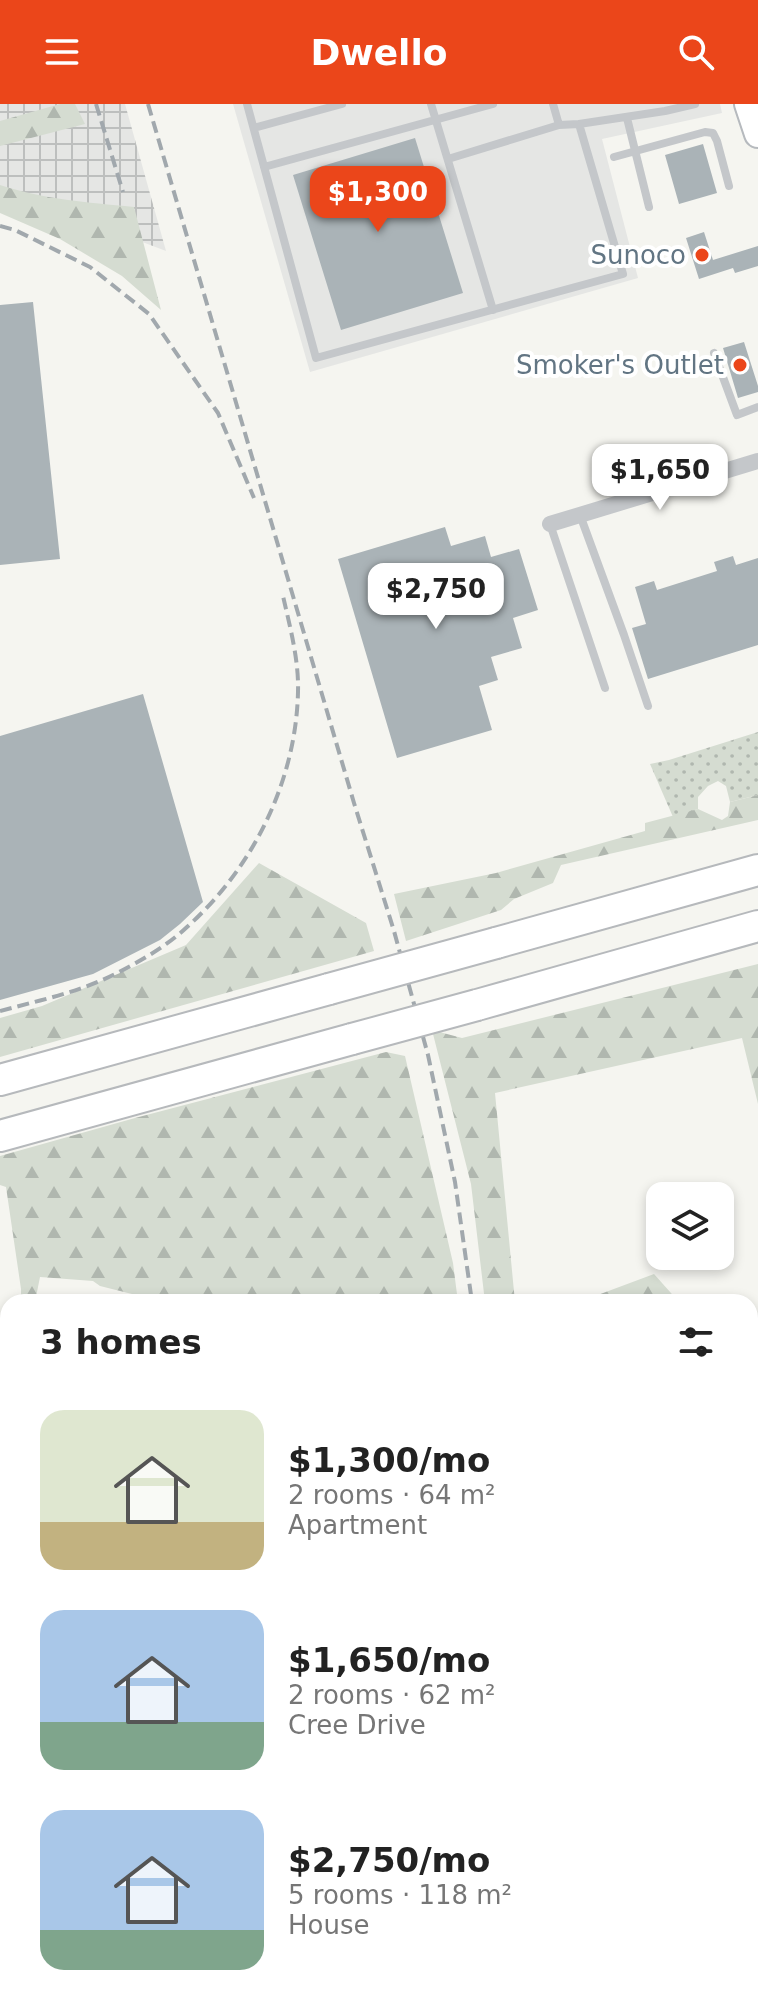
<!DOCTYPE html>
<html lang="en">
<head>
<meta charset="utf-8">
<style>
	:root { --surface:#fff; --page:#f2f2f2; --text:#222; --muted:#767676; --accent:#eb461a }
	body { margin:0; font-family:"DejaVu Sans",sans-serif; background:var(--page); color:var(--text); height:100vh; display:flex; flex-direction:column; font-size:30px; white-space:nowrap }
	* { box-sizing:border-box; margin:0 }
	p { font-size:26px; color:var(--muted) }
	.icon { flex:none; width:44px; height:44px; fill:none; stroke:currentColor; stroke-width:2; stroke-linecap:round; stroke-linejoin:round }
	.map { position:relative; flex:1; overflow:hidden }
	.drawer { position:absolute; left:0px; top:1190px; width:758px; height:714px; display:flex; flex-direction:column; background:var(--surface); border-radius:24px 24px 0 0; box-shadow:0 4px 12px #0003 }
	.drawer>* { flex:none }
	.fabs { position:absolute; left:646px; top:1078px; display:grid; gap:16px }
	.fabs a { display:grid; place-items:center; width:88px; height:88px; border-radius:16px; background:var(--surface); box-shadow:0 4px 12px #0003; font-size:40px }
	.price { position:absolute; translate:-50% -68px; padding:0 18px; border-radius:16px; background:#fff; color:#222; font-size:26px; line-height:52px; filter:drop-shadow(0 2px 4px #0008) }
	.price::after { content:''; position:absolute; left:50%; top:48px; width:24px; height:18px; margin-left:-12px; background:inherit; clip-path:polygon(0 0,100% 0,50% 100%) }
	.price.on { background:var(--accent); color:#fff }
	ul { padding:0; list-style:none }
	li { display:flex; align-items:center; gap:24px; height:200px; padding:0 40px }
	li span { display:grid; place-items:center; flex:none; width:224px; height:160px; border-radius:24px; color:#555 }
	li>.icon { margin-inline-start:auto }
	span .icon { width:96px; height:96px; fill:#fffc; stroke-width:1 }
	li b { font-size:34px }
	h2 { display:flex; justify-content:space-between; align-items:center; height:96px; padding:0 40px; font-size:34px }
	header { display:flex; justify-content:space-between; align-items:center; height:104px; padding:0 40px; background:var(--accent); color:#fff; font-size:36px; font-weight:800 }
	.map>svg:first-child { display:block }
	.built { fill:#e5e6e4 }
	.industrial { fill:url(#industrial-grid) }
	.grass { fill:url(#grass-dots) }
	.forest { fill:url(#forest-firs) }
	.building { fill:#aab3b7 }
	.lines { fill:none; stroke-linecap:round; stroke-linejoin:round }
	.primary-casing { stroke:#b6babe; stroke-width:30 }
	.motorway-casing { stroke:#b6b9bc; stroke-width:34 }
	.service { stroke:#c4c7ca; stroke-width:8 }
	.minor { stroke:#c4c7ca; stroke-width:16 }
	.tertiary { stroke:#c4c7ca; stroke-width:20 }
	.primary { stroke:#fff; stroke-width:26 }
	.motorway { stroke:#fff; stroke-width:30 }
	.rail { stroke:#a1a8ad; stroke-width:4; stroke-dasharray:12 6; stroke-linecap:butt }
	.motorway-bridge-casing { stroke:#b6b9bc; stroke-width:34; stroke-linecap:butt }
	.motorway-bridge { stroke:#fff; stroke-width:30 }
	.poi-dot { fill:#eb461a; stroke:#fff; stroke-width:3 }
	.labels { text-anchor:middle; stroke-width:8; stroke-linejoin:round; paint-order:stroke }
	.poi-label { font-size:26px; fill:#627583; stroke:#fff; text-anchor:end }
</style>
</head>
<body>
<header><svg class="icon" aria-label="menu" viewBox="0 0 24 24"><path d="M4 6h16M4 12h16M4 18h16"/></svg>Dwello<svg class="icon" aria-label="search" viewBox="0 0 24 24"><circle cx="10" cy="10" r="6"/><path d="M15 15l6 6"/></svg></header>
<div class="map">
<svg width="758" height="1903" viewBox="0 0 758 1903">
	<defs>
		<pattern id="industrial-grid" width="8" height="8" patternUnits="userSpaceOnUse" patternTransform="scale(2)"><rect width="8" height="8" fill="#e5e6e4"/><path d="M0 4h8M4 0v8" fill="none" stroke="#bdbfbe"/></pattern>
		<pattern id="grass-dots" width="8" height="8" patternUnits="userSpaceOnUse" patternTransform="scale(2)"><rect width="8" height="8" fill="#d5dcd1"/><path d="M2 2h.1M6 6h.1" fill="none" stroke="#b0b7af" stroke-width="1.8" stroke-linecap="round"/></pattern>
		<pattern id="forest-firs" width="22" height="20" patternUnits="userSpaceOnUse" patternTransform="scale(2)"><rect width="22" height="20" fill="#d5dcd1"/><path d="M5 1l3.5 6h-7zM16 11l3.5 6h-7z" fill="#b0b7af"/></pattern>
	</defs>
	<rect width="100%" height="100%" fill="#f5f5f0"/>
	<!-- built -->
	<path class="built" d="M233 0H720L722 9 602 35 638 174 310 268Z"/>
	<!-- industrial -->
	<path class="industrial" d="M0 0H125L166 147 0 84Z"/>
	<!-- grass -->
	<path class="grass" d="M758 628V691L730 698 726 682 718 677 708 682 698 693V705L673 713 650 660 669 656Z"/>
	<!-- forest -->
	<path class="forest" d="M60 0H75L85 20 0 42V17Z
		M0 81C47 96 85 98 134 103L161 206 122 172 60 135 0 109Z
		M758 691V716L561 761 553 779 514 795 501 806 406 837 394 790 496 769 645 727V719L698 705 722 716 728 712 730 698Z
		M259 759 366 819 374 847 0 953V914L42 902 186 841Z
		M758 860V1000L742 934 495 989 515 1198H485L471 1080 432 926 462 934Z
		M386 948 405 952 453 1159 458 1198H139L136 1191 100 1182 93 1177 40 1173 36 1193 37 1198H21V1185L6 1083 0 1081V1052L135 1014Z
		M654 1170 679 1198H579Z
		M8 1325V1374L0 1375V1328Z"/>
	<!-- building -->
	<path class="building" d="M415 34 463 189 341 226 293 71Z
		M703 40 717 89 679 100 665 51Z
		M704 128 713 156 758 142V162L735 169 733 164 699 175 686 134Z
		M33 198 60 455 0 461V201Z
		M744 238 758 282V288L738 294 723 244Z
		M445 423 451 442 485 432 491 453 519 445 538 506 513 514 522 544 491 553 498 576 479 582 492 626 397 654 338 455Z
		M733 452 736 461 758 454V541L648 575 632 524 646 520 635 483 654 477 657 486 717 467 714 458Z
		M143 590 203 798 180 820 160 836 93 870 0 896V632Z"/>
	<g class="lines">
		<defs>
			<path id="primary" d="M748 0 758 30"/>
			<path id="motorway" d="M496 839 758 766
				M477 901 758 822
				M0 976 329 885
				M0 1032 352 935"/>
		</defs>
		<!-- primary casing -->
		<use href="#primary" class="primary-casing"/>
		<!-- motorway casing -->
		<use href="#motorway" class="motorway-casing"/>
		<!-- service -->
		<path class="service" d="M247 0 316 254 623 170 579 20 665 7 695 0
			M431 0 493 206
			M553 0 559 21
			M627 14 649 103
			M254 24 342 0
			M614 53 705 28 713 29 717 37 729 82
			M448 55 559 21 579 20
			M264 63 493 0
			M714 249 737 311 758 303
			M580 411 624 531 648 602
			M550 420 605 584
			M72 1896V1903
			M324 1896 325 1903
			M472 1896 473 1903
			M198 1899 229 1896"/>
		<!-- minor -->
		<path class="minor" d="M550 420 758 357"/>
		<!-- tertiary -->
		<path class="tertiary" d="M750 1374H758
			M0 1393 8 1392"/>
		<!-- primary -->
		<use href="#primary" class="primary"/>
		<!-- motorway -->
		<use href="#motorway" class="motorway"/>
		<!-- rail -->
		<path class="rail" d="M96 0 123 88
			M148 0 354 699 394 827 428 951 455 1078 472 1198
			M0 122 15 126 90 163 149 210 218 309 254 394
			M0 907C41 896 84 887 121 867 144 855 168 841 187 823 253 764 296 677 298 588 299 556 290 523 283 492
			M547 1896 548 1903
			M578 1896 579 1903"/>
		<defs>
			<path id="motorway-bridge" d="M329 885 496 839
				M352 935 477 901"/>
		</defs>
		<!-- motorway-bridge casing -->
		<use href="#motorway-bridge" class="motorway-bridge-casing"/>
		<!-- motorway-bridge -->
		<use href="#motorway-bridge" class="motorway-bridge"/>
	</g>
	<!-- markers -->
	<g class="poi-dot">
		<circle cx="702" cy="151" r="8"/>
		<circle cx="740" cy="261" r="8"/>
	</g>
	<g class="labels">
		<!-- poi labels -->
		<g class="poi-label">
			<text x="686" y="160">Sunoco</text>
			<text x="724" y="270">Smoker's Outlet</text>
		</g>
	</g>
</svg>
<div class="fabs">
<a><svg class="icon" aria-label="layers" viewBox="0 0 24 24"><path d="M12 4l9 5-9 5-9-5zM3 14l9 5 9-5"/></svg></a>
</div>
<b class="price on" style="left:378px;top:130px">$1,300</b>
<b class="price" style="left:660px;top:408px">$1,650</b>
<b class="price" style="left:436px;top:527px">$2,750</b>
<section class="drawer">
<h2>3 homes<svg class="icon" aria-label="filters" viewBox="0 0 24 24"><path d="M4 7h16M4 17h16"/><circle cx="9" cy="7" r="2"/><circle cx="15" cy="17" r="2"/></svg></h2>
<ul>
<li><span style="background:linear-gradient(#dfe7d0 70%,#c2b280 0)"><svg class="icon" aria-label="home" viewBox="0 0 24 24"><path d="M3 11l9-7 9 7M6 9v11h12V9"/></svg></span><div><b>$1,300/mo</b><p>2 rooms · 64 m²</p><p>Apartment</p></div></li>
<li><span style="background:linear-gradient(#a9c7e8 70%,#7fa58c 0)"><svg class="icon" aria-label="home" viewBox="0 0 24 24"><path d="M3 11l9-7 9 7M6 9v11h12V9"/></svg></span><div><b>$1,650/mo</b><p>2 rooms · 62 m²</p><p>Cree Drive</p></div></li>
<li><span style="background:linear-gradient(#a9c7e8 75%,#7fa58c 0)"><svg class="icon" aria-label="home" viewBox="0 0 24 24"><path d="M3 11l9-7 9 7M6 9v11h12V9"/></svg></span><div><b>$2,750/mo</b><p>5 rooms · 118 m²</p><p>House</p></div></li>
</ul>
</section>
</div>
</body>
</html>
